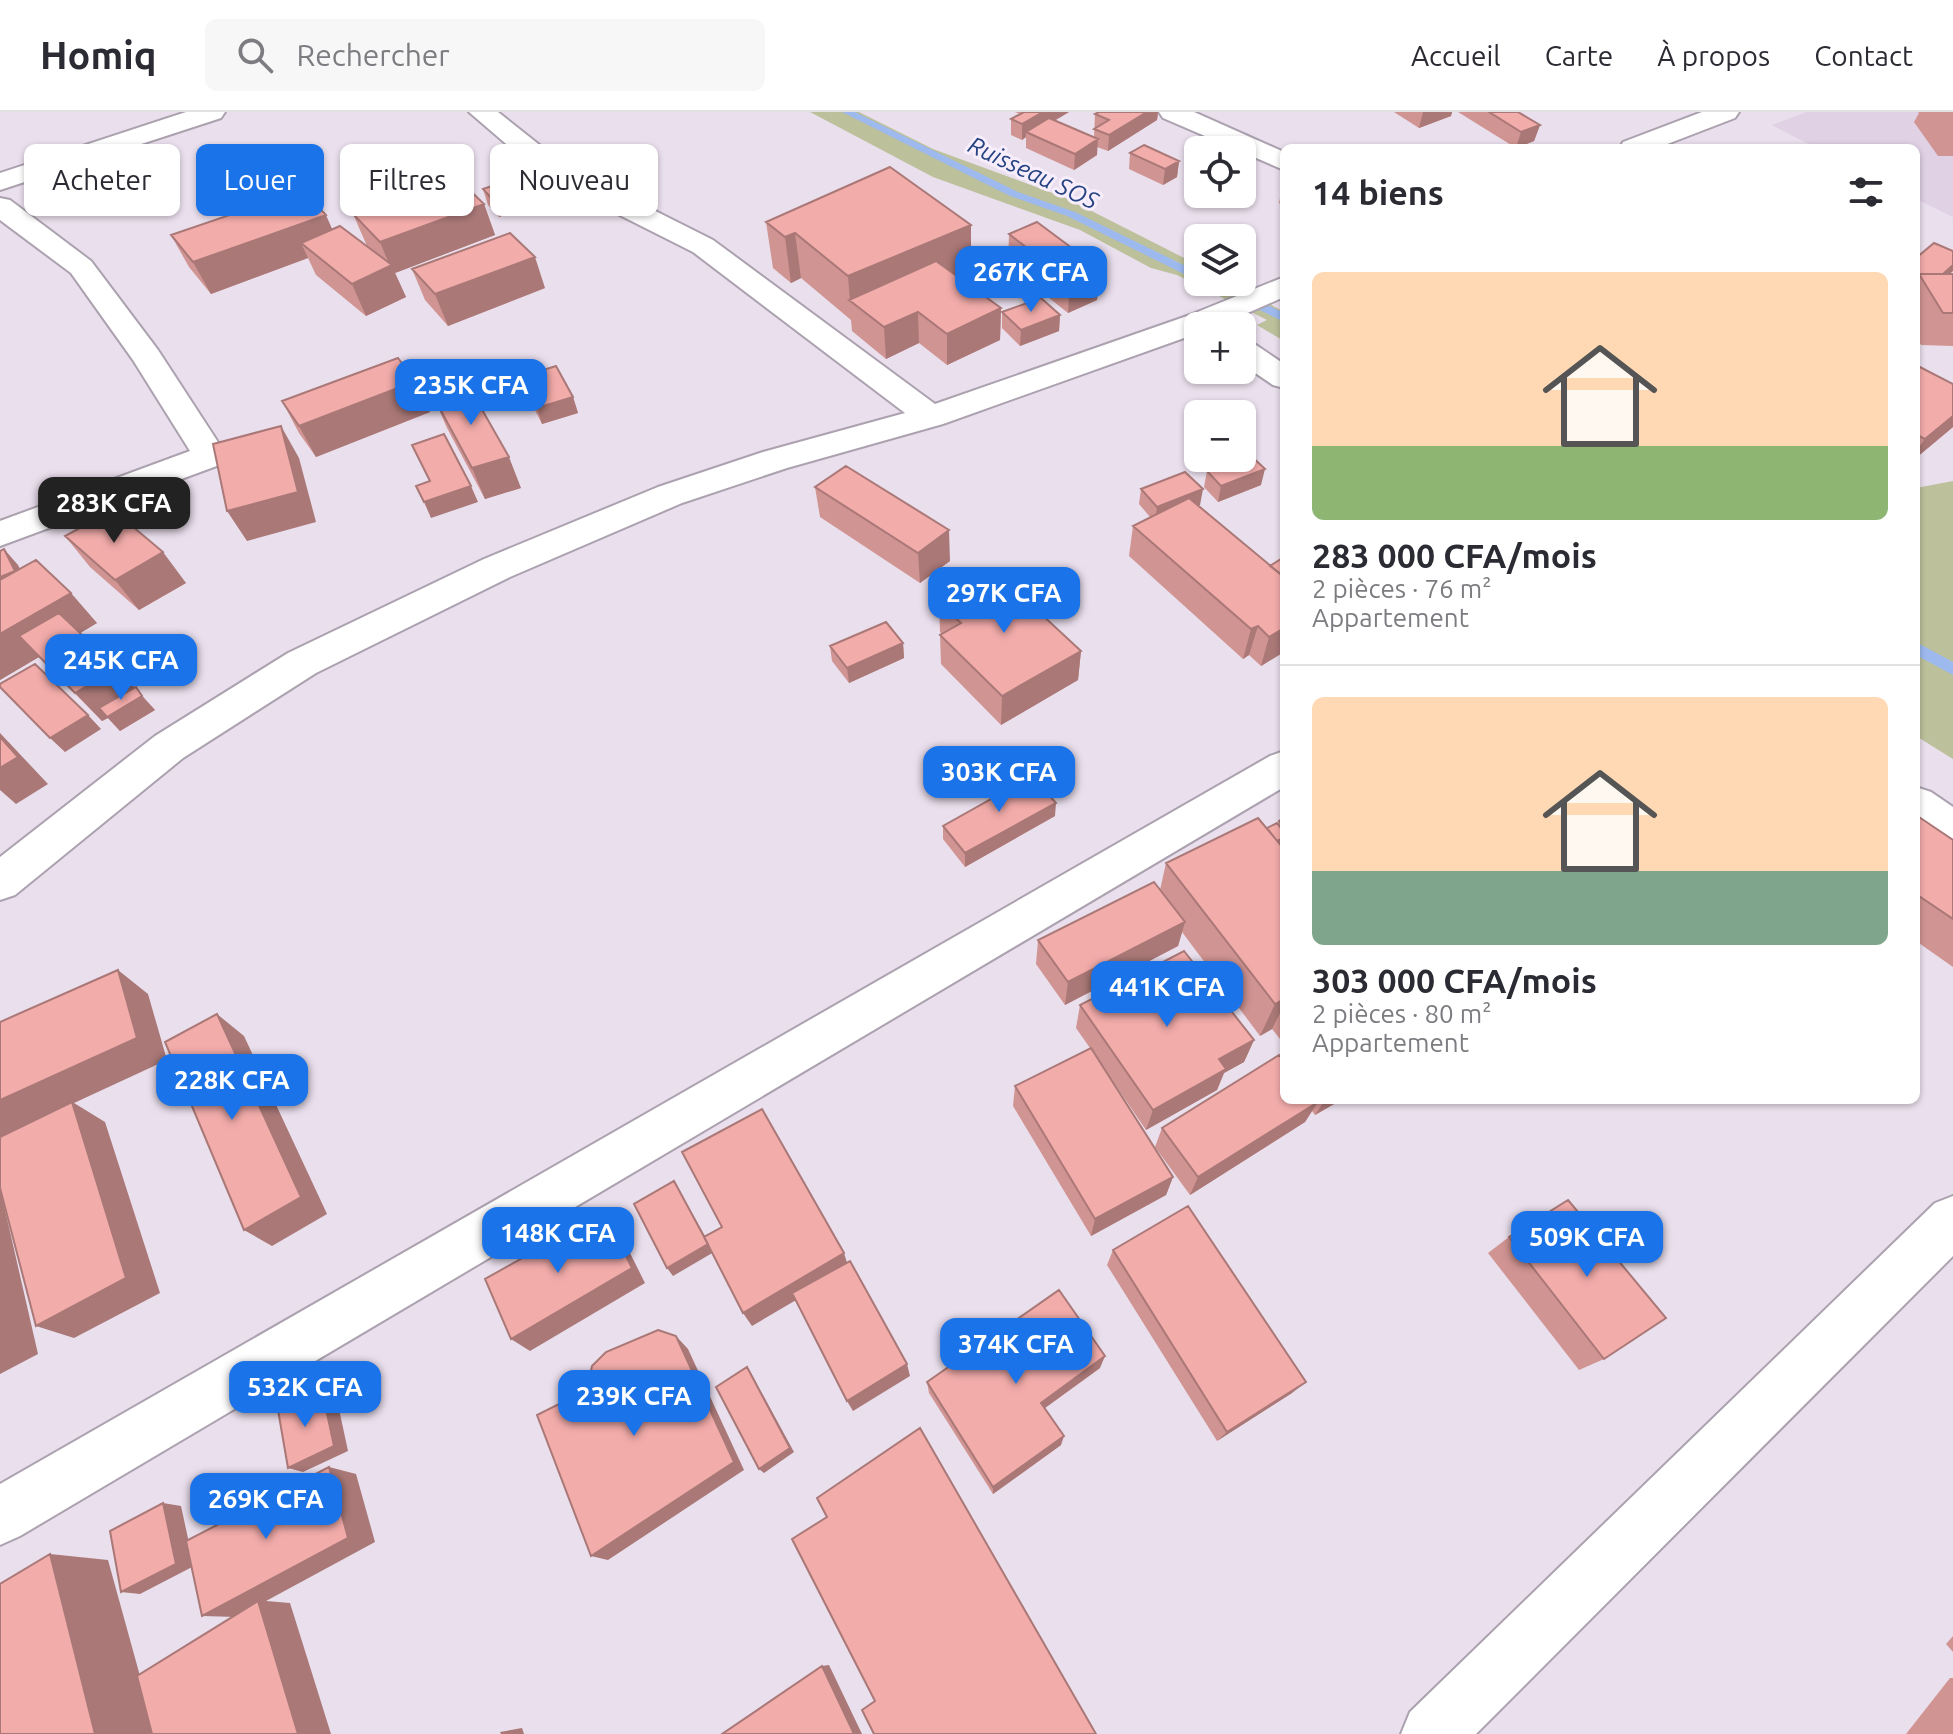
<!DOCTYPE html>
<html lang="fr">
<head>
<meta charset="utf-8">
<style>
	:root { --surface:#fff; --page:#f7f7f7; --text:#2b2b33; --muted:#7c7c81; --line:#e1e1e2; --accent:#1a73e8 }
	body { margin:0; font-family:Ubuntu,sans-serif; background:var(--page); color:var(--text); height:100vh; display:flex; flex-direction:column; font-size:30px; white-space:nowrap }
	* { box-sizing:border-box; margin:0 }
	p { font-size:26px; color:var(--muted) }
	.icon { flex:none; width:44px; height:44px; fill:none; stroke:currentColor; stroke-width:2; stroke-linecap:round; stroke-linejoin:round }
	.map { position:relative; flex:1; overflow:hidden }
	.side { position:absolute; left:1280px; top:32px; width:640px; height:960px; display:flex; flex-direction:column; background:var(--surface); border-radius:12px; box-shadow:0 2px 6px #0004 }
	.side>* { flex:none }
	.guide { position:absolute; left:24px; top:32px; width:760px; height:72px; display:flex; gap:16px }
	.tools { position:absolute; left:1184px; top:24px; display:grid; gap:16px }
	.tools a { display:grid; place-items:center; width:72px; height:72px; border-radius:12px; background:var(--surface); box-shadow:0 2px 6px #0004; font-size:40px }
	.price { position:absolute; translate:-50% -68px; padding:0 18px; border-radius:16px; background:var(--accent); color:#fff; font-size:26px; line-height:52px; filter:drop-shadow(0 2px 4px #0008) }
	.price::after { content:''; position:absolute; left:50%; top:48px; width:24px; height:18px; margin-left:-12px; background:inherit; clip-path:polygon(0 0,100% 0,50% 100%) }
	.price.current { background:#222; color:#fff }
	ul { padding:0; list-style:none }
	li { display:grid; align-content:center; gap:16px; height:424px; padding:0 32px }
	li+li { border-top:2px solid var(--line) }
	li span { display:grid; place-items:center; height:248px; border-radius:12px; color:#555 }
	li>.icon { margin-inline-start:auto }
	span .icon { width:144px; height:144px; fill:#fffc; stroke-width:1 }
	li b { font-size:34px }
	h2 { display:flex; justify-content:space-between; align-items:center; height:96px; padding:0 32px; font-size:34px }
	.chip { padding:0 28px; border-radius:12px; background:var(--surface); box-shadow:0 2px 6px #0004; font-size:28px; line-height:72px }
	.chip.current { background:var(--accent); color:#fff }
	header { display:flex; align-items:center; gap:48px; box-sizing:border-box; height:112px; padding:0 40px; background:var(--surface); border-bottom:2px solid var(--line) }
	header strong { font-size:38px }
	nav { display:flex; gap:44px; margin-inline-start:auto; font-size:28px }
	.search { width:560px; height:72px; background:var(--page); display:flex; align-items:center; gap:20px; box-sizing:border-box; padding:0 28px; border-radius:12px; color:var(--muted); font-size:30px }
	.map>svg:first-child { display:block }
	.built { fill:#e0d1e5 }
	.green { fill:#bcc09b }
	.lines { fill:none; stroke-linecap:round; stroke-linejoin:round }
	.stream { fill:#9db9ee; fill-rule:evenodd }
	.minor-casing { stroke:#aba1af; stroke-width:4 }
	.minor { fill:#fff; fill-rule:evenodd }
	.wall { fill:#d09492 }
	.shaded-wall { fill:#a97877 }
	.building { fill:#f2acaa; stroke:#a97877; stroke-width:2 }
	.labels { text-anchor:middle; stroke-width:6; stroke-linejoin:round; paint-order:stroke }
	.far-water-label { font-size:24px; font-style:italic; fill:#244281; stroke:#f7edfb }
</style>
</head>
<body>
<header>
<strong>Homiq</strong>
<div class="search"><svg class="icon" aria-label="search" viewBox="0 0 24 24"><circle cx="10" cy="10" r="6"/><path d="M15 15l6 6"/></svg>Rechercher</div>
<nav><a>Accueil</a><a>Carte</a><a>À propos</a><a>Contact</a></nav>
</header>
<div class="map">
<svg width="1953" height="1622" viewBox="0 0 1953 1622">
	<rect width="100%" height="100%" fill="#eadfed"/>
	<!-- built -->
	<path class="built" d="M1807 0H1953V105L1916 87V36H1816L1772 13Z"/>
	<!-- green -->
	<path class="green" d="M810 0H859L933 37 1066 86 1198 153V170H1229L1284 200V229L1257 213 1267 208 1177 163 1151 156 1080 118 933 65Z
		M1953 369V647L1916 624V376Z"/>
	<g class="lines">
		<!-- stream -->
		<path class="stream" d="M842 0H855L1018 80 1075 100 1198 160V169L1067 104 1010 84Z
			M1203 170H1219L1284 201V210Z
			M1916 530 1953 550V563L1916 543Z"/>
		<defs>
			<path id="minor" d="M186 0H225L221 6 0 78V61Z
				M469 0H498L566 54 713 128 935 292 1190 203 1284 165V185L1218 214H1198V221L943 312 787 356 682 391 510 465 316 561 183 646 15 783 0 788V745L155 624 288 541 484 447 658 375 763 340 905 301 693 140 546 66Z
				M1159 0H1194L1284 40V58L1163 6Z
				M1702 0H1739L1735 6 1657 36H1620L1623 30Z
				M0 86 10 88 91 149 158 238 227 344 222 352 0 434V409L190 339 133 248 71 161 0 108Z
				M1242 228 1253 231 1284 252V276L1273 273 1242 252Z
				M1284 639V675L20 1424 0 1433V1372L1270 644Z
				M1916 675 1931 680 1953 695V734L1938 729 1916 714Z
				M1953 1084V1144L1476 1622H1401L1410 1600 1935 1091Z"/>
		</defs>
		<!-- minor casing -->
		<use href="#minor" class="minor-casing"/>
		<!-- minor -->
		<use href="#minor" class="minor"/>
	</g>
	<!-- wall -->
	<path class="wall" d="M1015 0H1069L1054 9 1094 25 1095 2 1099 0H1158L1157 8 1108 39 1097 35V43L1074 58 1026 36V25L1022 28 1011 23V7L1020 2Z
		M1394 0H1452L1451 4 1419 16Z
		M1458 0H1518L1540 13 1534 29 1516 36Z
		M1918 0H1953V44H1938L1914 10 1919 1Z
		M1130 41 1179 49 1177 65 1163 73 1129 57Z
		M1284 67V94L1279 91Z
		M483 77 515 82 520 98 499 105 488 93Z
		M484 92 495 123 395 161 406 185 366 204 316 163 308 146 211 182 189 155 171 123 332 117 367 134 353 102Z
		M766 110 971 113V159L958 165 1001 196 1000 228 947 253 919 231 886 247 852 219 851 208 801 166 791 171 773 156Z
		M1009 122 1100 157 1097 188 1068 201 1008 153Z
		M1916 146 1949 162H1953V234L1921 233 1916 225Z
		M412 157 545 176 448 214 425 188Z
		M1002 200 1060 203 1059 219 1020 234 1002 216Z
		M1916 253 1953 272V315L1916 346Z
		M521 265 573 285 578 301 542 312 526 281Z
		M416 269 430 300 316 345 299 321 282 289Z
		M433 284 521 376 485 387 447 316Z
		M1207 359 1261 373 1218 390 1204 375Z
		M815 375 950 449 920 471 820 405Z
		M1141 377 1200 393H1198L1270 454 1284 540 1261 554 1249 543 1243 547 1129 444 1133 414 1150 405 1139 392Z
		M65 424 186 471 139 498 90 455Z
		M4 437 20 457 97 511 80 521 155 598 120 619 108 606 102 609 39 545 0 568V439Z
		M939 490 1081 539 1078 568 1001 613 941 552 940 523 942 522 940 520Z
		M903 531 904 546 849 571 832 549 830 534Z
		M1916 703 1953 728V855L1916 829Z
		M1055 704 965 755 943 727V714Z
		M1284 706V932L1272 917 1260 924 1182 820 1178 834 1065 893 1036 852 1038 828 1160 778 1166 751 1267 716 1278 712 1279 709Z
		M1080 893 1254 928 1244 950 1224 961 1217 978 1146 1018 1099 949 1173 1065 1166 1083 1091 1124 1013 994 1015 974 1090 936 1076 916Z
		M1284 988H1341L1315 1003 1312 999 1305 1010 1190 1083 1155 1035 1162 1016Z
		M1509 1125 1604 1247 1579 1258 1488 1141Z
		M1113 1138 1292 1281 1217 1329 1107 1153Z
		M1100 1256 1045 1296 1061 1333 993 1382 929 1281 927 1270Z
		M1953 1524V1540L1946 1532Z
		M1950 1566H1953V1622H1906Z"/>
	<!-- shaded-wall -->
	<path class="shaded-wall" d="M1043 0H1069L1032 22 1026 20V25L1022 28V12Z
		M1147 0H1158L1157 8 1108 39 1109 23Z
		M1423 0H1452L1451 4 1419 16Z
		M1540 13 1534 29 1516 36 1521 20Z
		M1098 27 1097 43 1074 58 1075 42Z
		M1179 49 1177 65 1163 73 1165 57Z
		M515 82 520 98 499 105 494 89Z
		M484 92 495 123 395 161 406 185 366 204 352 172 390 154 380 130Z
		M326 103 340 135 301 131 308 146 211 182 193 150Z
		M971 113V159L868 203 850 189 848 164Z
		M795 121 801 166 791 171 785 125Z
		M535 145 545 176 448 214 435 182Z
		M1953 153V159L1930 180 1932 172Z
		M1100 157 1097 188 1068 201 1070 169Z
		M1001 196 1000 228 947 253V222Z
		M918 200 919 231 886 247 884 215Z
		M1060 203 1059 219 1020 234 1021 218Z
		M416 269 430 300 316 345 299 314Z
		M573 285 578 301 542 312 537 296Z
		M1953 304V315L1916 346V339L1925 327Z
		M281 314 299 346 316 410 247 429 227 399Z
		M509 345 521 376 485 387 472 356Z
		M1265 357 1261 373 1218 390 1221 374Z
		M471 374 478 390 431 406 424 390Z
		M1203 377 1200 393 1155 410 1157 395Z
		M949 418 950 449 920 471 918 441Z
		M4 437 18 453 29 475 0 487V465Z
		M163 440 186 471 139 498 115 468Z
		M71 481 97 511 40 545 19 524 39 545 0 568V522Z
		M1258 514 1249 543 1243 547 1251 517Z
		M1284 516V540L1261 554 1269 525Z
		M903 531 904 546 849 571 847 556Z
		M1081 539 1078 568 1001 613 1002 584Z
		M117 556 155 598 120 619 108 606 102 609 75 581Z
		M88 603 101 617 65 640 50 626Z
		M0 621 48 672 16 692 0 678Z
		M1056 691 1055 704 965 755V741Z
		M1185 810 1178 834 1065 893 1068 870Z
		M118 858 148 882 167 948 74 991 105 1010 160 1181 74 1226 36 1214 73 991 0 1025V988Z
		M1284 887V893L1272 917 1260 924 1275 892Z
		M217 902 244 924 327 1102 272 1134 244 1118Z
		M1254 928 1244 950 1224 961 1217 978 1146 1018 1153 998 1219 947Z
		M1325 988H1341L1315 1003Z
		M1318 990 1305 1010 1190 1083 1198 1065Z
		M1173 1065 1166 1083 1091 1124 1095 1107Z
		M674 1069 714 1140 673 1164 667 1156Z
		M0 1076 38 1242 0 1262Z
		M604 1100 618 1117 645 1171 530 1239 511 1227Z
		M844 1141 849 1157 752 1214 743 1201Z
		M676 1224 688 1237 744 1358 608 1448 591 1444Z
		M1105 1244 1100 1256 1038 1301 1041 1291Z
		M907 1252 910 1264 853 1299 847 1289Z
		M747 1255 751 1261 794 1340 764 1361 759 1357Z
		M1306 1270 1292 1281 1217 1329 1227 1320Z
		M322 1278 336 1283 348 1339 303 1360 288 1356Z
		M1064 1324 1061 1333 993 1382V1375Z
		M329 1355 356 1362 375 1430 266 1489 290 1491 331 1622H298L237 1505 202 1504Z
		M163 1391 181 1394 194 1454 140 1482 121 1480Z
		M50 1442 108 1448 156 1622H95Z
		M829 1553 862 1622H854L822 1554Z
		M522 1616 524 1622H501L500 1620Z"/>
	<!-- building -->
	<path class="building" d="M1024 0H1043L1022 12 1011 7Z
		M1099 0H1147L1109 23 1094 17 1109 8 1095 2Z
		M1489 0H1518L1540 13 1521 20Z
		M1049 6 1098 27 1075 42 1026 20Z
		M1144 33 1179 49 1165 57 1130 41Z
		M890 55 971 113 848 164 795 121 785 125 766 110Z
		M456 65 484 92 380 130 353 102Z
		M504 70 515 82 494 89 483 77Z
		M303 78 326 103 193 150 171 123Z
		M1037 110 1100 157 1070 169 1009 122Z
		M340 114 392 153 352 172 301 131Z
		M510 121 535 145 435 182 412 157Z
		M1934 131 1953 139V153L1943 162H1919L1916 165V146Z
		M936 149 1001 196 947 222 918 200 884 215 849 188Z
		M1919 162H1953V201H1943Z
		M1041 186 1060 203 1021 218 1002 200Z
		M398 246 416 269 299 314 282 289Z
		M1916 253 1953 272V304L1925 327 1916 322Z
		M556 254 573 285 537 296 521 265Z
		M468 273 509 345 472 356 433 284Z
		M281 314 298 380 227 399 213 332Z
		M444 322 471 374 424 390 416 374 430 369 412 333Z
		M1250 343 1265 357 1221 374 1207 359Z
		M846 354 949 418 918 441 815 375Z
		M1185 360 1203 377 1157 395 1141 377Z
		M1189 386 1284 465V516L1269 525 1258 514 1251 517 1133 414Z
		M113 398 163 440 115 468 65 424Z
		M4 437 15 459 0 465V439Z
		M1284 445V465L1270 454Z
		M36 448 71 481 0 522V468Z
		M996 460 1081 539 1002 584 940 523 961 511 939 490Z
		M59 501 117 556 75 581 19 524Z
		M886 510 903 531 847 556 830 534Z
		M35 552 88 603 50 626 0 575V572Z
		M136 575 142 584 107 605 99 596Z
		M0 625 18 645 0 656Z
		M1032 664 1056 691 965 741 943 714Z
		M1916 703 1953 728V807L1916 782Z
		M1258 706 1284 737V887L1275 892 1166 751Z
		M1284 706V715L1279 709Z
		M1277 711 1284 720V726L1278 730 1267 716Z
		M1284 726V735L1279 728Z
		M1154 770 1185 810 1068 870 1038 828Z
		M1184 839 1254 928 1219 947 1226 957 1153 998 1080 893Z
		M118 858 137 926 0 988V910Z
		M217 902 301 1085 244 1118 165 930Z
		M1091 936 1173 1065 1095 1107 1015 974Z
		M1279 943 1284 949V988H1316L1318 990 1198 1065 1162 1016Z
		M72 990 126 1166 36 1214 0 1076V1025Z
		M762 997 844 1141 743 1201 704 1125 722 1115 682 1040Z
		M674 1069 708 1132 667 1156 634 1092Z
		M1568 1088 1666 1206 1604 1247 1509 1125Z
		M1188 1094 1306 1270 1227 1320 1113 1138Z
		M604 1100 632 1156 511 1227 485 1167Z
		M850 1149 907 1252 847 1289 792 1181Z
		M1059 1178 1105 1244 1041 1291 1064 1324 993 1375 927 1270Z
		M658 1218 676 1224 734 1350 591 1444 537 1303 575 1284 585 1286 592 1254 606 1240Z
		M747 1255 790 1336 759 1357 716 1275Z
		M322 1278 334 1334 288 1356 278 1298Z
		M920 1316 1096 1622H874L862 1598 875 1589 792 1427 827 1405 817 1386Z
		M329 1355 348 1426 202 1504 186 1429Z
		M163 1391 176 1452 121 1480 110 1419Z
		M50 1442 95 1622H0V1472Z
		M258 1489 298 1622H152L137 1564Z
		M822 1554 854 1622H722Z"/>
	<g class="labels">
		<!-- far-water labels -->
		<g class="far-water-label">
			<text transform="translate(1033 61) rotate(25)" y="8">Ruisseau SOS</text>
		</g>
	</g>
</svg>
<div class="tools">
<a><svg class="icon" aria-label="locate" viewBox="0 0 24 24"><circle cx="12" cy="12" r="6"/><path d="M12 2v4M12 18v4M2 12h4M18 12h4"/></svg></a>
<a><svg class="icon" aria-label="layers" viewBox="0 0 24 24"><path d="M12 4l9 5-9 5-9-5zM3 14l9 5 9-5"/></svg></a>
<a>+</a>
<a>−</a>
</div>
<b class="price" style="left:1031px;top:202px">267K CFA</b>
<b class="price" style="left:471px;top:315px">235K CFA</b>
<b class="price current" style="left:114px;top:433px">283K CFA</b>
<b class="price" style="left:1004px;top:523px">297K CFA</b>
<b class="price" style="left:121px;top:590px">245K CFA</b>
<b class="price" style="left:999px;top:702px">303K CFA</b>
<b class="price" style="left:1167px;top:917px">441K CFA</b>
<b class="price" style="left:232px;top:1010px">228K CFA</b>
<b class="price" style="left:558px;top:1163px">148K CFA</b>
<b class="price" style="left:1587px;top:1167px">509K CFA</b>
<b class="price" style="left:1016px;top:1274px">374K CFA</b>
<b class="price" style="left:305px;top:1317px">532K CFA</b>
<b class="price" style="left:634px;top:1326px">239K CFA</b>
<b class="price" style="left:266px;top:1429px">269K CFA</b>
<div class="guide">
<a class="chip">Acheter</a>
<a class="chip current">Louer</a>
<a class="chip">Filtres</a>
<a class="chip">Nouveau</a>
</div>
<section class="side">
<h2>14 biens<svg class="icon" aria-label="filters" viewBox="0 0 24 24"><path d="M4 7h16M4 17h16"/><circle cx="9" cy="7" r="2"/><circle cx="15" cy="17" r="2"/></svg></h2>
<ul>
<li><span style="background:linear-gradient(#ffd9b3 70%,#8fb573 0)"><svg class="icon" aria-label="home" viewBox="0 0 24 24"><path d="M3 11l9-7 9 7M6 9v11h12V9"/></svg></span><div><b>283 000 CFA/mois</b><p>2 pièces · 76 m²</p><p>Appartement</p></div></li>
<li><span style="background:linear-gradient(#ffd9b3 70%,#7fa58c 0)"><svg class="icon" aria-label="home" viewBox="0 0 24 24"><path d="M3 11l9-7 9 7M6 9v11h12V9"/></svg></span><div><b>303 000 CFA/mois</b><p>2 pièces · 80 m²</p><p>Appartement</p></div></li>
</ul>
</section>
</div>
</body>
</html>
